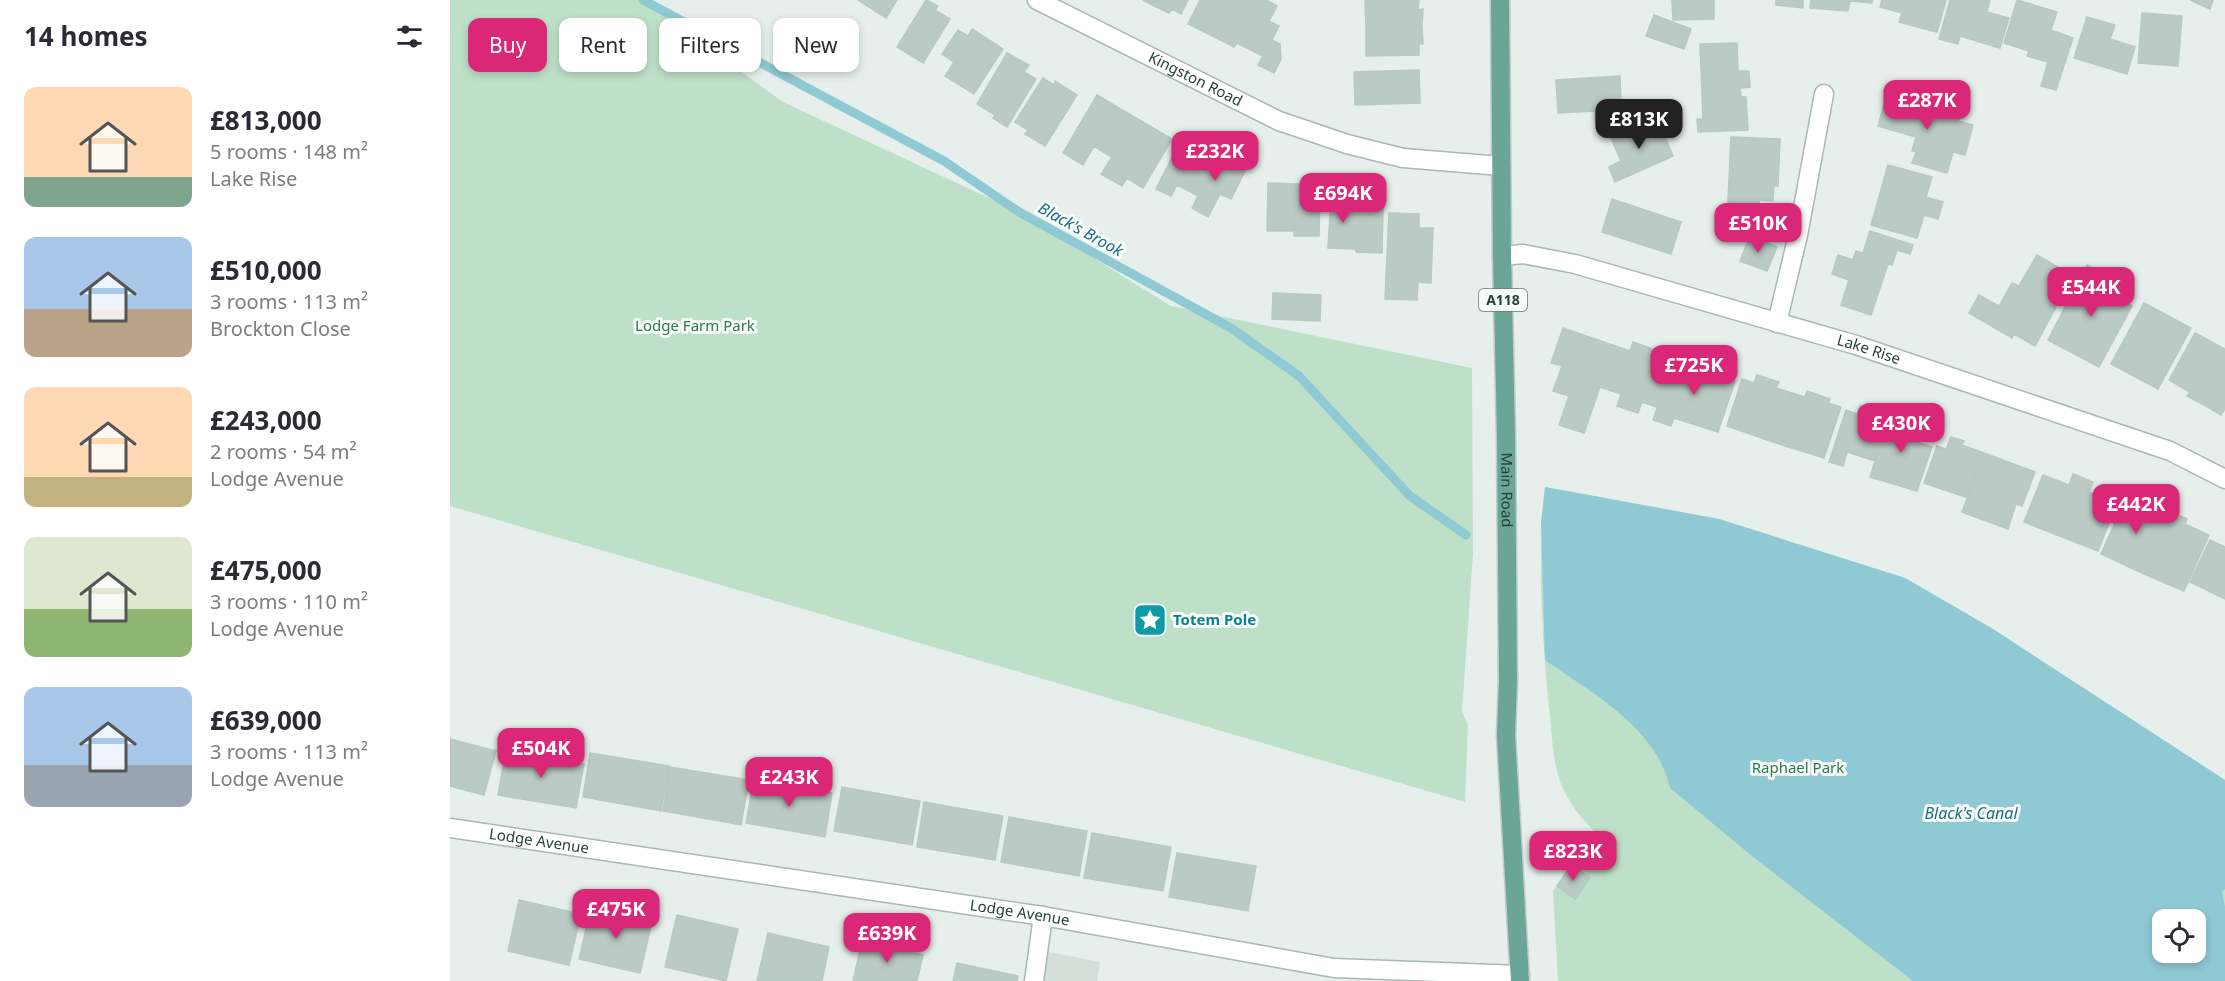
<!DOCTYPE html>
<html lang="en">
<head>
<meta charset="utf-8">
<style>
	:root { --surface:#fff; --page:#f7f7f7; --text:#2b2b33; --muted:#7c7c81; --accent:#db2777 }
	body { margin:0; font-family:"Noto Sans",sans-serif; background:var(--page); color:var(--text); height:100vh; display:flex; flex-direction:column; font-size:22px; white-space:nowrap }
	* { box-sizing:border-box; margin:0 }
	p { font-size:20px; color:var(--muted) }
	.icon { flex:none; width:33px; height:33px; fill:none; stroke:currentColor; stroke-width:2; stroke-linecap:round; stroke-linejoin:round }
	.map { position:relative; flex:1; overflow:hidden }
	.side { display:flex; flex-direction:column; background:var(--surface); width:450px }
	.side>* { flex:none }
	.banner { position:absolute; left:18px; top:18px; width:570px; height:54px; display:flex; gap:12px }
	.tools { position:absolute; left:1702px; top:909px; display:grid; gap:12px }
	.tools a { display:grid; place-items:center; width:54px; height:54px; border-radius:12px; background:var(--surface); box-shadow:0 3px 9px #0003; font-size:30px }
	.price { position:absolute; translate:-50% -51px; padding:0 14px; border-radius:12px; background:var(--accent); color:#fff; font-size:20px; line-height:39px; filter:drop-shadow(0 2px 3px #0008) }
	.price::after { content:''; position:absolute; left:50%; top:36px; width:18px; height:14px; margin-left:-9px; background:inherit; clip-path:polygon(0 0,100% 0,50% 100%) }
	.price.active { background:#222; color:#fff }
	ul { padding:0; list-style:none }
	li { display:flex; align-items:center; gap:18px; height:150px; padding:0 24px }
	li span { display:grid; place-items:center; flex:none; width:168px; height:120px; border-radius:12px; color:#555 }
	li>.icon { margin-inline-start:auto }
	span .icon { width:72px; height:72px; fill:#fffc; stroke-width:1 }
	li b { font-size:26px }
	h2 { display:flex; justify-content:space-between; align-items:center; height:72px; padding:0 24px; font-size:26px }
	.tag { padding:0 21px; border-radius:12px; background:var(--surface); box-shadow:0 3px 9px #0003; font-size:21px; line-height:54px }
	.tag.active { background:var(--accent); color:#fff }
	main { display:flex; flex:1; min-height:0 }
	.map>svg:first-child { display:block }
	.built { fill:#d4dfda }
	.green { fill:#bfe0c8; fill-rule:evenodd }
	.water { fill:#8ec9d4; fill-rule:evenodd }
	.lines { fill:none; stroke-linecap:round; stroke-linejoin:round }
	.stream { stroke:#8ec9d4; stroke-width:9 }
	.building { fill:#bbcac4; stroke:#b8c9c2; stroke-width:1.5 }
	.lane-casing { stroke:#a8b8b2; stroke-width:21 }
	.street-casing { stroke:#a8b8b2; stroke-width:21 }
	.primary-casing { stroke:#c2cac8; stroke-width:21 }
	.lane { stroke:#fff; stroke-width:18 }
	.street { stroke:#fff; stroke-width:18 }
	.primary { stroke:#6aa596; stroke-width:18 }
	.labels { text-anchor:middle; stroke-width:6; stroke-linejoin:round; paint-order:stroke }
	.shield { fill:#f7fbf9; stroke:#637a73; stroke-width:1.5 }
	.shield-label { font-size:14px; font-weight:bold; fill:#24423a }
	.street-label { font-size:15px; fill:#24423a; stroke:#f7fbf9 }
	.park-label { font-size:15px; fill:#2d7a4b; stroke:#f7fbf9 }
	.culture-label { font-size:15px; font-weight:bold; fill:#0d838f; stroke:#f7fbf9; text-anchor:start }
	.water-label { font-size:16px; font-style:italic; fill:#1c6f80; stroke:#f7fbf9 }
</style>
</head>
<body>
<main>
<section class="side">
<h2>14 homes<svg class="icon" aria-label="filters" viewBox="0 0 24 24"><path d="M4 7h16M4 17h16"/><circle cx="9" cy="7" r="2"/><circle cx="15" cy="17" r="2"/></svg></h2>
<ul>
<li><span style="background:linear-gradient(#ffd9b3 75%,#7fa58c 0)"><svg class="icon" aria-label="home" viewBox="0 0 24 24"><path d="M3 11l9-7 9 7M6 9v11h12V9"/></svg></span><div><b>£813,000</b><p>5 rooms · 148 m²</p><p>Lake Rise</p></div></li>
<li><span style="background:linear-gradient(#a9c7e8 60%,#b9a48a 0)"><svg class="icon" aria-label="home" viewBox="0 0 24 24"><path d="M3 11l9-7 9 7M6 9v11h12V9"/></svg></span><div><b>£510,000</b><p>3 rooms · 113 m²</p><p>Brockton Close</p></div></li>
<li><span style="background:linear-gradient(#ffd9b3 75%,#c2b280 0)"><svg class="icon" aria-label="home" viewBox="0 0 24 24"><path d="M3 11l9-7 9 7M6 9v11h12V9"/></svg></span><div><b>£243,000</b><p>2 rooms · 54 m²</p><p>Lodge Avenue</p></div></li>
<li><span style="background:linear-gradient(#dfe7d0 60%,#8fb573 0)"><svg class="icon" aria-label="home" viewBox="0 0 24 24"><path d="M3 11l9-7 9 7M6 9v11h12V9"/></svg></span><div><b>£475,000</b><p>3 rooms · 110 m²</p><p>Lodge Avenue</p></div></li>
<li><span style="background:linear-gradient(#a9c7e8 65%,#9aa5b1 0)"><svg class="icon" aria-label="home" viewBox="0 0 24 24"><path d="M3 11l9-7 9 7M6 9v11h12V9"/></svg></span><div><b>£639,000</b><p>3 rooms · 113 m²</p><p>Lodge Avenue</p></div></li>
</ul>
</section>
<div class="map">
<svg width="1775" height="981" viewBox="0 0 1775 981">
	<rect width="100%" height="100%" fill="#e6efeb"/>
	<!-- built -->
	<path class="built" d="M579 948 650 962 647 981H574Z"/>
	<!-- green -->
	<path class="green" d="M0 0H193L333 102 569 212 721 306 1022 368 1023 553 1012 712 1018 725 1015 802 0 506Z
		M1095 487 1269 519 1455 578 1543 629 1775 780V981H1108L1103 891 1145 832C1131 818 1119 803 1111 784 1102 760 1102 731 1099 707 1092 634 1087 560 1095 487ZM1713 920H1746V952H1713Z"/>
	<!-- water -->
	<path class="water" d="M1095 487 1269 519 1455 578 1543 629 1775 780V889L1772 892 1775 907V981H1463L1302 856 1220 788C1207 728 1142 693 1095 660L1091 523ZM1713 920H1746V952H1713Z"/>
	<g class="lines">
		<!-- stream -->
		<path class="stream" d="M193 0 494 161 569 212 781 328 849 376 960 496 1016 535"/>
	</g>
	<!-- building -->
	<path class="building" d="M408 0H447L436 18Z
		M476 0 488 6 485 10 500 19 473 63 447 47Z
		M693 0H707L704 6Z
		M707 0H738L731 14 722 9 719 13 704 6Z
		M750 0H789L768 39 738 24Z
		M789 0H816L827 6 819 21 829 26 822 40 830 44 831 59 824 73 808 65 813 56 787 43 784 47 768 39Z
		M923 0H969L968 10 973 9 972 26 916 28 915 1Z
		M1222 0H1264V19L1223 20Z
		M1326 0H1353V8L1326 5Z
		M1361 0H1422V3L1400 1 1398 11 1360 8Z
		M1432 0H1496L1487 32 1449 22 1452 13 1430 7Z
		M1500 0H1540L1537 12 1559 18 1550 48 1510 36 1508 44 1489 39Z
		M1567 0 1607 12 1601 30 1623 38 1606 90 1591 86 1598 62 1577 56 1579 51 1554 43Z
		M1740 0H1763L1760 9Z
		M1692 13 1732 16 1728 66 1688 63Z
		M1204 15 1241 29 1234 49 1196 36Z
		M1637 17 1665 25 1660 39 1685 47 1677 74 1624 58Z
		M972 26 973 44H969V55L916 56V28Z
		M522 29 553 49 524 94 495 76 504 62 492 54 508 30 518 36Z
		M1287 43 1288 71H1299L1300 87 1290 88 1291 97H1296L1298 130 1248 132 1247 119H1253L1250 44Z
		M557 53 579 65 574 72 586 79 557 127 543 118 545 115 527 104Z
		M969 70 970 103 905 105 904 72Z
		M1170 76 1171 107 1167 108V127L1146 128 1145 111 1108 113 1106 80Z
		M593 78 604 85 605 81 627 95 595 146 575 134 578 130 565 122Z
		M1438 89 1462 96 1458 109 1476 115 1478 106 1512 116 1508 121 1523 125 1515 155 1503 152 1497 173 1462 163 1466 152 1462 151 1466 137 1428 126Z
		M647 95 674 111 650 150 644 146 633 165 613 153Z
		M674 111 722 139 693 188 677 178 672 186 651 174 662 157 650 150Z
		M1209 122 1223 156 1165 182 1159 167 1171 161 1161 138 1186 126 1188 131Z
		M1281 137 1330 139 1328 186H1324L1323 201 1309 200 1308 223 1277 222Z
		M730 142 740 147 742 142 758 150 737 190 727 185 721 196 706 189Z
		M758 150 796 169 781 199 770 194 758 217 742 208 748 196 737 190Z
		M1438 165 1482 177 1476 197 1493 202 1488 219 1474 215 1467 238 1421 225Z
		M818 183 845 184 844 231H817Z
		M845 184H858V190H870L869 236H844Z
		M881 198 909 200 906 249 878 248Z
		M1162 199 1231 222 1221 254 1152 232Z
		M909 200H919V207H933L932 253 906 252Z
		M939 213 969 214V228H983L981 283 968 282 967 300 935 299Z
		M1420 231 1463 245 1460 254 1447 250 1442 265 1438 264 1421 315 1391 305 1399 280 1382 274 1388 255 1403 260 1406 251 1413 253Z
		M1300 236 1327 247 1317 271 1290 261Z
		M1587 255 1618 273 1600 304 1606 307 1585 346 1564 334 1562 338 1519 313 1529 295 1549 306 1562 283 1569 286Z
		M1637 265 1668 281 1661 294 1682 306 1649 367 1598 340Z
		M823 293 871 295 870 321 822 319Z
		M1694 303 1741 328 1708 389 1661 364Z
		M1113 328 1180 351 1183 342 1206 350 1204 355 1223 362 1207 407 1192 402 1188 413 1167 406 1171 394 1150 387 1134 433 1109 425 1119 396 1103 391 1112 366 1101 363Z
		M1745 333 1775 349V368L1754 405 1737 396 1740 392 1719 380Z
		M1235 358 1258 366 1256 372 1285 381 1268 432 1224 418 1221 426 1203 420 1223 362 1232 365Z
		M1775 368V409L1771 415 1754 405Z
		M1307 375 1329 382 1326 388 1342 393 1326 443 1277 426 1292 379 1304 383Z
		M1357 391 1380 399 1378 403 1391 407 1374 458 1326 443 1342 393 1355 397Z
		M1410 406 1439 415 1425 461 1397 452 1393 466 1379 462 1396 410 1407 414Z
		M1439 415 1474 426 1469 443 1482 447 1467 491 1420 477Z
		M1501 437 1514 441 1512 445 1534 453 1518 498 1474 483 1487 446 1496 449Z
		M1534 453 1585 472 1572 506 1566 504 1558 529 1512 512Z
		M1623 474 1643 482 1639 492 1667 503 1648 551 1574 522 1593 475 1619 485Z
		M1689 499 1721 512 1694 574 1651 554 1675 501 1687 506Z
		M1721 512 1737 519 1735 524 1759 535 1734 591 1694 574Z
		M1760 540 1775 547V599L1740 582Z
		M0 739 46 751 34 795 0 786Z
		M56 750 134 764 126 808 48 795Z
		M140 753 219 766 211 811 133 797Z
		M220 767 299 780 291 825 213 811Z
		M304 779 382 793 375 837 296 823Z
		M392 787 470 801 462 845 384 831Z
		M474 802 553 816 545 860 467 847Z
		M559 817 637 831 629 876 551 862Z
		M642 833 721 847 713 891 634 878Z
		M727 853 806 866 798 911 719 897Z
		M1121 865 1140 878 1125 899 1107 886Z
		M69 900 131 914 119 965 58 951Z
		M141 908 202 922 190 973 129 959Z
		M227 915 288 929 276 981 215 967Z
		M318 933 379 947 372 981H307Z
		M412 941 473 955 467 981H403Z
		M507 963 568 976 567 981H503Z"/>
	<g class="lines">
		<defs>
			<path id="lane" d="M584 981 593 916"/>
			<g id="street">
				<path id="s1" d="M587 0 829 121 897 144 953 158 1051 166"/>
				<path id="s2" d="M1052 256 1073 254 1125 264 1406 345 1720 451 1775 479"/>
				<path d="M1327 323 1348 235 1374 94"/>
				<path id="s3" d="M0 828 593 916 884 968 1070 975"/>
			</g>
			<g id="primary">
				<path id="s4" d="M1050 0 1052 256 1056 435 1058 681 1056 735 1070 981"/>
			</g>
		</defs>
		<!-- lane casing -->
		<use href="#lane" class="lane-casing"/>
		<!-- street casing -->
		<use href="#street" class="street-casing"/>
		<!-- primary casing -->
		<use href="#primary" class="primary-casing"/>
		<!-- lane -->
		<use href="#lane" class="lane"/>
		<!-- street -->
		<use href="#street" class="street"/>
		<!-- primary -->
		<use href="#primary" class="primary"/>
	</g>
	<!-- icons -->
	<defs>
		<symbol id="sight-square" viewBox="-11 -11 22 22"><rect x="-9" y="-9" width="18" height="18" rx="4" fill="#0f9aa8" stroke="#f7fbf9"/><path d="M0-6L1.8-2.2L6-1.7L2.9 1.2L3.7 5.4L0 3.3L-3.7 5.4L-2.9 1.2L-6-1.7L-1.8-2.2Z" fill="#fff"/></symbol>
	</defs>
	<g fill-rule="evenodd">
		<use href="#sight-square" x="681" y="601" width="38" height="38"/>
	</g>
	<g class="labels">
		<!-- shield labels -->
		<rect class="shield" x="1029" y="289" width="48" height="22" rx="4.5"/>
		<g class="shield-label">
			<text x="1053" y="305">A118</text>
		</g>
		<!-- street labels -->
		<g class="street-label">
			<text dy="5" stroke="none"><textPath href="#s1" startOffset="177">Kingston Road</textPath></text>
			<text dy="5" stroke="none"><textPath href="#s2" startOffset="380">Lake Rise</textPath></text>
			<text dy="5" stroke="none"><textPath href="#s4" startOffset="490">Main Road</textPath></text>
			<text dy="5" stroke="none"><textPath href="#s3" startOffset="90">Lodge Avenue</textPath></text>
			<text dy="5" stroke="none"><textPath href="#s3" startOffset="576">Lodge Avenue</textPath></text>
		</g>
		<!-- park labels -->
		<g class="park-label">
			<text x="245" y="331">Lodge Farm Park</text>
			<text x="1348" y="773">Raphael Park</text>
		</g>
		<!-- culture labels -->
		<g class="culture-label">
			<text x="723" y="625">Totem Pole</text>
		</g>
		<!-- water labels -->
		<g class="water-label">
			<text transform="translate(631 229) rotate(29)" y="6">Black's Brook</text>
			<text x="1521" y="819">Black's Canal</text>
		</g>
	</g>
</svg>
<div class="tools">
<a><svg class="icon" aria-label="locate" viewBox="0 0 24 24"><circle cx="12" cy="12" r="6"/><path d="M12 2v4M12 18v4M2 12h4M18 12h4"/></svg></a>
</div>
<b class="price" style="left:1477px;top:131px">£287K</b>
<b class="price active" style="left:1189px;top:150px">£813K</b>
<b class="price" style="left:765px;top:182px">£232K</b>
<b class="price" style="left:893px;top:224px">£694K</b>
<b class="price" style="left:1308px;top:254px">£510K</b>
<b class="price" style="left:1641px;top:318px">£544K</b>
<b class="price" style="left:1244px;top:396px">£725K</b>
<b class="price" style="left:1451px;top:454px">£430K</b>
<b class="price" style="left:1686px;top:535px">£442K</b>
<b class="price" style="left:91px;top:779px">£504K</b>
<b class="price" style="left:339px;top:808px">£243K</b>
<b class="price" style="left:1123px;top:882px">£823K</b>
<b class="price" style="left:166px;top:940px">£475K</b>
<b class="price" style="left:437px;top:964px">£639K</b>
<div class="banner">
<a class="tag active">Buy</a>
<a class="tag">Rent</a>
<a class="tag">Filters</a>
<a class="tag">New</a>
</div>
</div>
</main>
</body>
</html>
